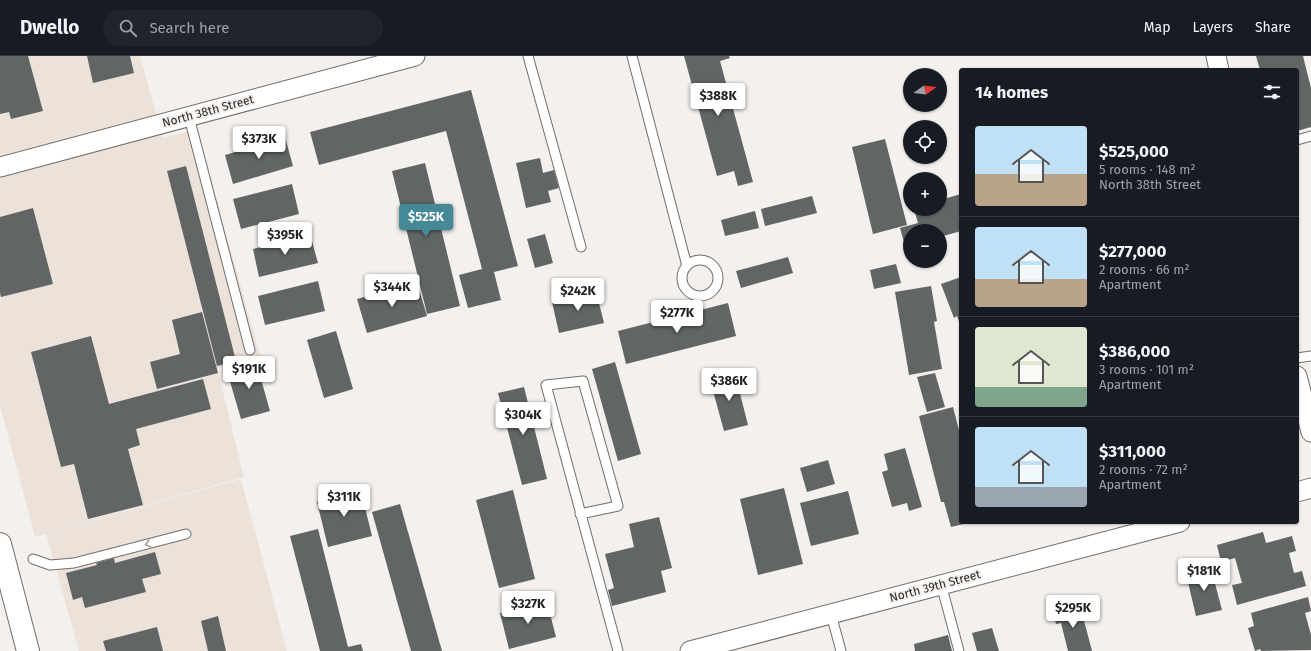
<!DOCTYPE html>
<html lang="en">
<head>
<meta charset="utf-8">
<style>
	:root { --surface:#171b24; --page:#20242c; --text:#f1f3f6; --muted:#9ea1a6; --line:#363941; --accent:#458997 }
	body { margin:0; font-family:"Fira Sans",sans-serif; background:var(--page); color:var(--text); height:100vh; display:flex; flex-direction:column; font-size:15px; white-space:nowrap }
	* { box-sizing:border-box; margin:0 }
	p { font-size:13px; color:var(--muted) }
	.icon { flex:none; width:22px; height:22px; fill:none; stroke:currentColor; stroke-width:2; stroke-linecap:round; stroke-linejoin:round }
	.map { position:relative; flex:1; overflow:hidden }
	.drawer { position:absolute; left:959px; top:12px; width:340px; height:456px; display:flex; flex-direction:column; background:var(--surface); border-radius:4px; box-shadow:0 1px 3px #0004 }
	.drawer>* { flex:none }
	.needle { width:26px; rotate:75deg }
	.buttons { position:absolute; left:903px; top:12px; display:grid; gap:8px }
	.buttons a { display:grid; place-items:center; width:44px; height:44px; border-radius:50%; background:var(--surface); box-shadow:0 1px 3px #0004; font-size:20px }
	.price { position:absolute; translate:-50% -34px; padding:0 9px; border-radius:4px; background:#fff; color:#222; font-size:13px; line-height:26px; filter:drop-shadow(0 1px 2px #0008) }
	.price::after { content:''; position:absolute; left:50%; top:24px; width:12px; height:9px; margin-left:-6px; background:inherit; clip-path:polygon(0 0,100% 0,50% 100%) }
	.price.on { background:var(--accent); color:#fff }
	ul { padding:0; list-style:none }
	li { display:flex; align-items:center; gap:12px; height:100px; padding:0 16px }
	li+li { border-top:1px solid var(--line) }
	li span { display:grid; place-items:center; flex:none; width:112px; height:80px; border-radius:4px; color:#555 }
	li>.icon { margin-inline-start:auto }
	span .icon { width:48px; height:48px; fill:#fffc; stroke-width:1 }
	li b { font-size:17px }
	h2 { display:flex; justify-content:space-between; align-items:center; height:48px; padding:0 16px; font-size:17px }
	header { display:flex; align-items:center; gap:24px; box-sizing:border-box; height:56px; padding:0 20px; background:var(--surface); border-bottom:1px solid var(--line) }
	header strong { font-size:19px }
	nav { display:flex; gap:22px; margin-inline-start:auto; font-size:14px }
	.search { width:280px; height:36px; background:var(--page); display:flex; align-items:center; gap:10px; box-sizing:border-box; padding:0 14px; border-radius:22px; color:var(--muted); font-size:15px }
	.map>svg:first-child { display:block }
	.built { fill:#ece2da }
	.building { fill:#616566 }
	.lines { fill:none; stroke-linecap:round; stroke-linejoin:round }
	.lane-casing { stroke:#716e6c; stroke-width:11 }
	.street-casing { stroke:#716e6c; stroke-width:21 }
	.secondary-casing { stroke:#716e6c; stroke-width:24 }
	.lane { stroke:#fff; stroke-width:9 }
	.street { stroke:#fff; stroke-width:19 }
	.secondary { stroke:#fff; stroke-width:22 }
	.oneway { stroke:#9f9f9e }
	.labels { text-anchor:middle; stroke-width:4; stroke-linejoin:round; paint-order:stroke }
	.street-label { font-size:12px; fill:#2a2928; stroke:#f3f0ed }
</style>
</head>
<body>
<header>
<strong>Dwello</strong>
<div class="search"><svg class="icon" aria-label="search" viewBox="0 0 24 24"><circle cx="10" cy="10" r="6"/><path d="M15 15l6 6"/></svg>Search here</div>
<nav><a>Map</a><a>Layers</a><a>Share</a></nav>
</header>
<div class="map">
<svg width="1311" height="595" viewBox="0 0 1311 595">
	<rect width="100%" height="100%" fill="#f3f0ed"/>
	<!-- built -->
	<path class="built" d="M0 0H140L163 82 197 73 260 299 217 312 244 421 35 481 0 349Z
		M241 423 287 595H79L46 478Z"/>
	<!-- building -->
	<path class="building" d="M0 0H28L43 55 11 63 9 56 0 58Z
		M87 0H130L134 17 93 27Z
		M684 0H729L730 2 720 5 753 126 738 130 734 115 717 120Z
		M1256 0H1303L1311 32V71L1297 75V14H1260Z
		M471 34 518 210 494 216 501 244 468 252 459 219 482 213 446 75 319 109 310 76Z
		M285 81 293 110 233 128 225 99Z
		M885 83 907 169 873 178 852 91Z
		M540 102 543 117 554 114 559 132 548 135 551 146 526 152 516 107Z
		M425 107 460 250 427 258 392 115Z
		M186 110 236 305 217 310 167 115Z
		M292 128 299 158 241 173 233 143Z
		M961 138V175L940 181V175H910V196L907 197 900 172 918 167 914 153H940V144Z
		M812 140 817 157 765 170 761 153Z
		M33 152 53 228 1 241 0 237V161Z
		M755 155 759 172 725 180 721 164Z
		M310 178 318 207 259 221 253 193Z
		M545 178 553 207 535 212 527 183Z
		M788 201 793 217 741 232 736 215Z
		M896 208 901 227 874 233 870 214Z
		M961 221V271L957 260 954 262 941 228Z
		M318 225 325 255 265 269 258 240Z
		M417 226 427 260 367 277 357 243Z
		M931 230 937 265 934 266 942 313 909 319 895 236Z
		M596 235 604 267 559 277 552 246Z
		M728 247 736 280 626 308 618 275Z
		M202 256 218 317 157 333 150 306 180 298 172 264Z
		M336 275 353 333 324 342 307 284Z
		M91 280 109 348 203 323 211 353 136 373 140 389 128 393 143 449 88 463 74 408 61 411 31 296Z
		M255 302 270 355 241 363 229 322 238 320 235 308Z
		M615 306 641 398 618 405 592 313Z
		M935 317 945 351 927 356 917 321Z
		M735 318 748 369 724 375 710 324Z
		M524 331 547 423 522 429 498 337Z
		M953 351 961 382V466L968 467 951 471 944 446H941L919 360Z
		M905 392 922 451 909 455 907 447 892 451 882 416 888 414 884 398Z
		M828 404 835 428 807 436 800 412Z
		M342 430 344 439 361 435 372 480 328 491 317 446 332 442 330 433Z
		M784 432 803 508 758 519 740 443Z
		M513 434 535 523 499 532 476 444Z
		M848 435 859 478 811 490 800 447Z
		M400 448 442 595H411L372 456Z
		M659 461 672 512 661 515 666 536 612 550 608 534 614 532 605 498 634 491 629 468Z
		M318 473 348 591 361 588 363 595H320L290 480Z
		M1263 476 1266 487 1292 480 1296 495 1289 497 1294 517 1302 515 1306 530 1237 549 1232 529 1242 527 1235 502 1221 506 1217 489Z
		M155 496 161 518 142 523 146 536 85 552 82 541 73 544 66 517 97 509 96 507 114 502 115 507Z
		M1211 512 1222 554 1196 560 1186 518Z
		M1308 541 1311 555 1305 557 1311 579V594L1261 595 1260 593 1255 595 1248 572 1254 570 1251 557Z
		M547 546 556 581 509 593 500 557Z
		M1073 548 1076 563 1083 561 1092 595H1068L1061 567 1056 568 1052 553Z
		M218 560 226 595H208L201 565Z
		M157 571 163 595H106L103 585Z
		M992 572 999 595H977L972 577Z
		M948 579 952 595H915L914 588Z"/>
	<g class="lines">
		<defs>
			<path id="lane" d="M528 0 581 191
				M632 0 687 210
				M189 61 250 294
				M1297 84 1311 80
				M682 222a18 18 0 1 1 36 0a18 18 0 1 1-36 0Z
				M1297 302 1311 300
				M580 458 618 450 583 325 546 329 618 595
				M33 503 50 509 74 507 186 478
				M941 528 959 595
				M831 558 841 595"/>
			<path id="street" d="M1216 0 1219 14
				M0 111 415 0
				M1297 320 1311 376
				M1297 436 1311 432
				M690 595 1180 466"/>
			<path id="secondary" d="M0 488 28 595"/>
		</defs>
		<!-- lane casing -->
		<use href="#lane" class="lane-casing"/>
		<!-- street casing -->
		<use href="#street" class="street-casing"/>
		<!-- secondary casing -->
		<use href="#secondary" class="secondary-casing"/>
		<!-- lane -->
		<use href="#lane" class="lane"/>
		<!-- street -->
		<use href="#street" class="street"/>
		<!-- secondary -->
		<use href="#secondary" class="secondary"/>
	</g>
	<!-- one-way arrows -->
	<defs><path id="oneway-chevron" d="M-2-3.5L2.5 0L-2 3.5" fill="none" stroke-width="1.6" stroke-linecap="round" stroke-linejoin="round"/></defs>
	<use class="oneway" href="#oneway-chevron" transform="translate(148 488) rotate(165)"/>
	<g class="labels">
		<!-- street labels -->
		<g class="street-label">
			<text transform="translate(208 55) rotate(-15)" y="4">North 38th Street</text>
			<text transform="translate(935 530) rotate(-15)" y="4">North 39th Street</text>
		</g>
	</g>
</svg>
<div class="buttons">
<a><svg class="needle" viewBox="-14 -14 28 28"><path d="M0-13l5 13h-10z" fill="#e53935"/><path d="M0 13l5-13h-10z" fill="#9ea1a6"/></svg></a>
<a><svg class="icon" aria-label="locate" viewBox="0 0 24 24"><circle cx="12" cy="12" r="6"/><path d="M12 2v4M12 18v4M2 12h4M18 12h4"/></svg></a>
<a>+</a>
<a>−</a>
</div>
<b class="price" style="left:718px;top:61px">$388K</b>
<b class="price" style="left:259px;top:104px">$373K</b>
<b class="price on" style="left:426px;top:182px">$525K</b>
<b class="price" style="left:285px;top:200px">$395K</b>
<b class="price" style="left:392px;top:252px">$344K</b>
<b class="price" style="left:578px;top:256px">$242K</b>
<b class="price" style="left:677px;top:278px">$277K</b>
<b class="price" style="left:249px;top:334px">$191K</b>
<b class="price" style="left:729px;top:346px">$386K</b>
<b class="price" style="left:523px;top:380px">$304K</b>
<b class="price" style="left:344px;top:462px">$311K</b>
<b class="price" style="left:1204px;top:536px">$181K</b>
<b class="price" style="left:528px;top:569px">$327K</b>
<b class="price" style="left:1073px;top:573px">$295K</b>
<section class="drawer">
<h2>14 homes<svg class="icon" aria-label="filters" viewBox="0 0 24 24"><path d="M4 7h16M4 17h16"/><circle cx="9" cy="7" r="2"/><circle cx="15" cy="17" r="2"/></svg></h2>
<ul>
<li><span style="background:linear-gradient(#bfe0f5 60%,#b9a48a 0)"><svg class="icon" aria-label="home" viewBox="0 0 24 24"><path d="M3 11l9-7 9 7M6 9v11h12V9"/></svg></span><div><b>$525,000</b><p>5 rooms · 148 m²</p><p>North 38th Street</p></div></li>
<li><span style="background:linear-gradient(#bfe0f5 65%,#b9a48a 0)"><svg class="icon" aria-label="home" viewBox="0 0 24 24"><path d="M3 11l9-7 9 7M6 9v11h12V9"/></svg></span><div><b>$277,000</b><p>2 rooms · 66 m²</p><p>Apartment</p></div></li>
<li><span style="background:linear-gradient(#dfe7d0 75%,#7fa58c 0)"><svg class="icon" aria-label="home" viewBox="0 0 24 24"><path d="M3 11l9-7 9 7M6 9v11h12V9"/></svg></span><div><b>$386,000</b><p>3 rooms · 101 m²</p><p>Apartment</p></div></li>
<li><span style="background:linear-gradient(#bfe0f5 75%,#9aa5b1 0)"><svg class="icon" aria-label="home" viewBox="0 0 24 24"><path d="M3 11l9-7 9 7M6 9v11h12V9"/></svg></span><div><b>$311,000</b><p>2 rooms · 72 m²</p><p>Apartment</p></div></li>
</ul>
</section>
</div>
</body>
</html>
